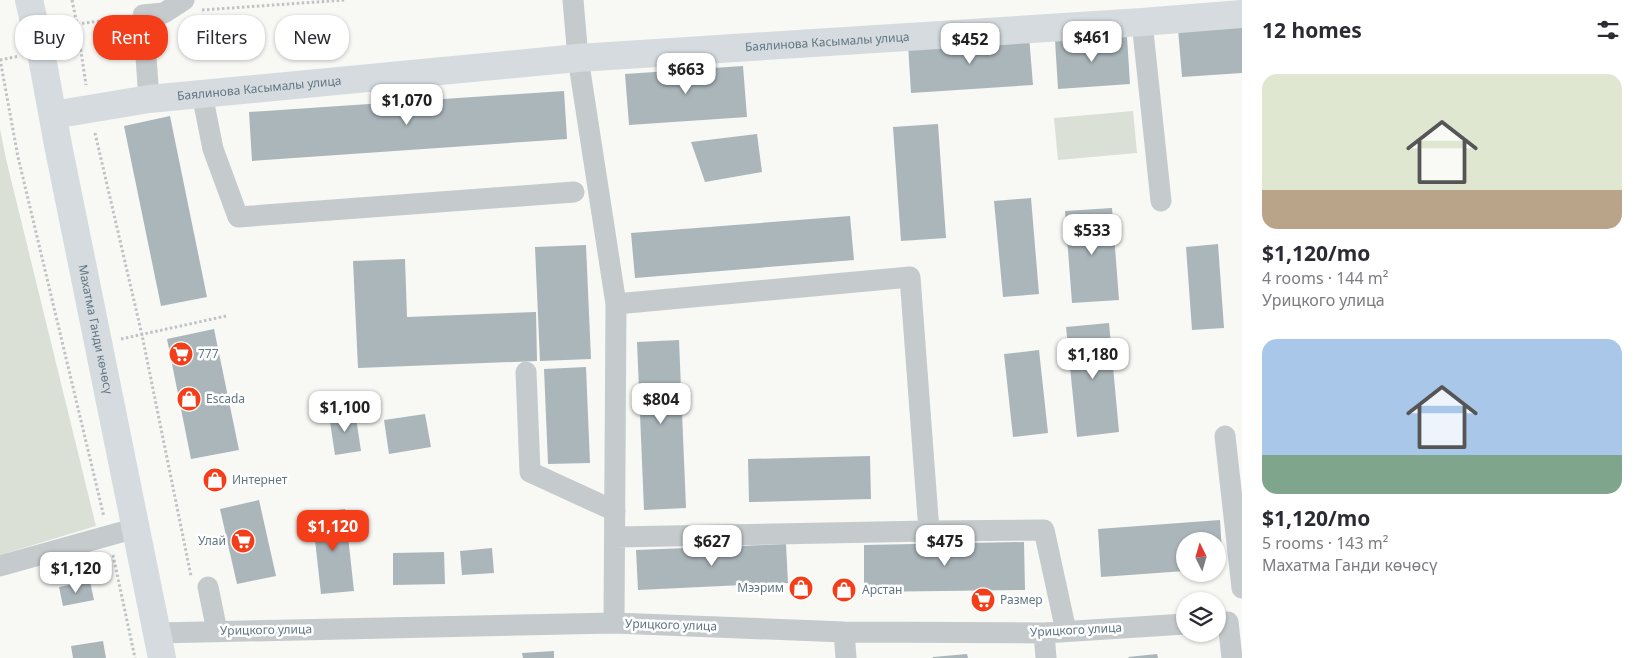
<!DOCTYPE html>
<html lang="en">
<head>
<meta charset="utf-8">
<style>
	:root { --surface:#fff; --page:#f2f2f3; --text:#2b2b33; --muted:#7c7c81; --accent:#f43d19 }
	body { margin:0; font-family:"Noto Sans",sans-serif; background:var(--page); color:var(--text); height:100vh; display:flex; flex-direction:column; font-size:19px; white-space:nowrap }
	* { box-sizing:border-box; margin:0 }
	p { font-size:16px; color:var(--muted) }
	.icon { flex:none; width:28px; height:28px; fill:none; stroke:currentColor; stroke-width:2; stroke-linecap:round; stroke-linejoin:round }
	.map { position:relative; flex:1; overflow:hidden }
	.side { display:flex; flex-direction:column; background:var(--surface); width:400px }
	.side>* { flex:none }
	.top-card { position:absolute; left:15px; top:15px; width:475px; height:45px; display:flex; gap:10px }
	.needle { width:32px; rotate:355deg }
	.tools { position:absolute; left:1176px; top:532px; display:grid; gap:10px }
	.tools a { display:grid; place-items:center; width:50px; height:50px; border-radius:50%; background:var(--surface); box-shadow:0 1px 4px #0004; font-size:25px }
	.price { position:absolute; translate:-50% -42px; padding:0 11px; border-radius:10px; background:#fff; color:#222; font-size:16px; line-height:32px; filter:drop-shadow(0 1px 2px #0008) }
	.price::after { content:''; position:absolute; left:50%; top:30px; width:15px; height:11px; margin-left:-8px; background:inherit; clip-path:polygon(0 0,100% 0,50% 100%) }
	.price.current { background:var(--accent); color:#fff }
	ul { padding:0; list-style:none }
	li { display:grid; align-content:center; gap:10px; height:265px; padding:0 20px }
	li span { display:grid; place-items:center; height:155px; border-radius:15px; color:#555 }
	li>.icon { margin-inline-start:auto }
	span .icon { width:90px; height:90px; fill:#fffc; stroke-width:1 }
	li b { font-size:21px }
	h2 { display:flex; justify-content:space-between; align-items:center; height:60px; padding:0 20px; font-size:21px }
	.pill { padding:0 18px; border-radius:20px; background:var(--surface); box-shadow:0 1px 4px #0004; font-size:18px; line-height:45px }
	.pill.current { background:var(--accent); color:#fff }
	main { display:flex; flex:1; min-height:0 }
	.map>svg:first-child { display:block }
	.green { fill:#dae0d5 }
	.building { fill:#abb6bb }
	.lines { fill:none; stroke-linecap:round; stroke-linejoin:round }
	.path { stroke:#c0c3c5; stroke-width:3; stroke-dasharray:2.5 2.5; stroke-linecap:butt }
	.minor { stroke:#c5cacd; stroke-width:21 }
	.major { stroke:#d5dbdf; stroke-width:28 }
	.labels { text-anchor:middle; stroke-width:5; stroke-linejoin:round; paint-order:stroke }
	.street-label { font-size:12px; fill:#607683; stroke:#fff }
	.poi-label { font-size:12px; fill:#607683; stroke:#fff; text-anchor:start }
</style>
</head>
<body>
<main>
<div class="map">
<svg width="1242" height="658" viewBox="0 0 1242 658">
	<rect width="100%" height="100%" fill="#f8f8f5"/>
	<!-- green -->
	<path class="green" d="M1133 111 1137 153 1058 160 1054 118Z
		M0 129 6 159 96 526 0 555Z"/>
	<!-- building -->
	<path class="building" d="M1242 25V73L1182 77 1178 29Z
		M1029 36 1033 85 911 93 908 44Z
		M1127 37 1130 84 1058 89 1055 40Z
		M743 66 747 117 629 125 625 74Z
		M564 91 567 139 252 161 249 112Z
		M170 116 207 297 161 306 124 126Z
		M938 124 946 238 901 241 893 127Z
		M757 134 762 172 705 182 691 142Z
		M1031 198 1039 294 1003 297 994 201Z
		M1112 208 1119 300 1072 303 1065 211Z
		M850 216 854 260 635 278 631 233Z
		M1218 244 1224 328 1192 330 1186 247Z
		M586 245 591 359 540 361 535 247Z
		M405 259 407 317 536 312 537 361 358 368 353 261Z
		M1109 323 1119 432 1077 437 1066 327Z
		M214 329 239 450 191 459 167 339Z
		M679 340 686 508 644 510 637 342Z
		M1039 350 1048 433 1013 437 1004 354Z
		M586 367 590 463 548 464 544 369Z
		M355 411 361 451 335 455 329 415Z
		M425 414 431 447 389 454 384 420Z
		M870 456 871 499 749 502 748 459Z
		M259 500 276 576 237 584 220 509Z
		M345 509 354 591 321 594 312 513Z
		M1220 520 1223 569H1218V541H1185V571L1101 577 1098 529Z
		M1024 542 1025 590 864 592V545Z
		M786 544 788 583 638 590 636 550Z
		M492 548 494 573 462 575 460 551Z
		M444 552 445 584 393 585V553Z
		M90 581 94 600 63 606 59 587Z
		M103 641 106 658H73L71 646Z
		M554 651V658H523L522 653Z
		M967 654 968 658H933V657Z
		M1157 654 1158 658H1129L1128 657Z"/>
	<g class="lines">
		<!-- path -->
		<path class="path" d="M72 0 77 24 86 85
			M202 10 345 0
			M77 24 124 18
			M64 47 79 44
			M0 59 18 157 104 517
			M0 60 19 56
			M95 133 142 335 191 576
			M121 339 226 316
			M113 555 135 658"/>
		<!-- minor -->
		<path class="minor" d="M573 0 578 58 616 304 614 623
			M1142 22 1161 201
			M202 94 213 149 238 217 574 192
			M149 99 143 15 164 13 184 0
			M616 304 910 277 929 531 1044 530 1066 631
			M526 372 530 472 615 511
			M1225 436 1242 588
			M615 537 929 531
			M0 566 136 528
			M208 587 217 631
			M1228 622 1232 658
			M844 632 846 658
			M157 633 614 623 844 632 1044 633 1185 624
			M1044 633 1046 658"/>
		<!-- major -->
		<g class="major">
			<path id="s1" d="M29 0 41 52 58 145 162 658"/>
			<path id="s2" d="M53 115 149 99 578 58 1142 22 1242 14"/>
		</g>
	</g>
	<!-- icons -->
	<defs>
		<symbol id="supermarket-disc" viewBox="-11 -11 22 22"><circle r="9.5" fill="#f43d19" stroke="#fff"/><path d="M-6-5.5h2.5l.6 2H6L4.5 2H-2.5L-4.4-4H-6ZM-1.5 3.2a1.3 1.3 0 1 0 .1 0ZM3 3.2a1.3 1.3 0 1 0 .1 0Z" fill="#fff"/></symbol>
		<symbol id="shop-disc" viewBox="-11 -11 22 22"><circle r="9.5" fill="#f43d19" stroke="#fff"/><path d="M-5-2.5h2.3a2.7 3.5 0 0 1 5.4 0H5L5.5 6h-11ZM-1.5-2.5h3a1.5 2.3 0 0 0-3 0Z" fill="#fff"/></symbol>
	</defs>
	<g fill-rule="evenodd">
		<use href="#supermarket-disc" x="167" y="340" width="28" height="28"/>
		<use href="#shop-disc" x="175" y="385" width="28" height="28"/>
		<use href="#shop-disc" x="201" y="466" width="28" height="28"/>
		<use href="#supermarket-disc" x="229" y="527" width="28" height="28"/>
		<use href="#shop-disc" x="787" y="574" width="28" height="28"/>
		<use href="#shop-disc" x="830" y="576" width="28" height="28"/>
		<use href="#supermarket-disc" x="969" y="586" width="28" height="28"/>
	</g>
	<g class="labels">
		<!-- street labels -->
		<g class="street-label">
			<text dy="4" stroke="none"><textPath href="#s2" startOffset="778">Баялинова Касымалы улица</textPath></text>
			<text dy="4" stroke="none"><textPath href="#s2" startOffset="208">Баялинова Касымалы улица</textPath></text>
			<text dy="4" stroke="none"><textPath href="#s1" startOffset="336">Махатма Ганди көчөсү</textPath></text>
			<text transform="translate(671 625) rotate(2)" y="4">Урицкого улица</text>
			<text transform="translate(266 630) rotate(-1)" y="4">Урицкого улица</text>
			<text transform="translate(1076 630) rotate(-3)" y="4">Урицкого улица</text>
		</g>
		<!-- poi labels -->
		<g class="poi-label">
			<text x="198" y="358">777</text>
			<text x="206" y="403">Escada</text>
			<text x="232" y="484">Интернет</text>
			<text x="226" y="545" text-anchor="end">Улай</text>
			<text x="784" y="592" text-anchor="end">Мээрим</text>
			<text x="862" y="594">Арстан</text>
			<text x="1000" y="604">Размер</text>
		</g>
	</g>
</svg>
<div class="tools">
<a><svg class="needle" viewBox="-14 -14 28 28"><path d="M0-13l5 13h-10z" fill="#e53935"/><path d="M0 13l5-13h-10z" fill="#7c7c81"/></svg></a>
<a><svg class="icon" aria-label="layers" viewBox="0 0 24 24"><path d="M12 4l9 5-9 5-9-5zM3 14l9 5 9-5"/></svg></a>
</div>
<b class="price" style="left:1092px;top:63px">$461</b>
<b class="price" style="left:970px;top:65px">$452</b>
<b class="price" style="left:686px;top:95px">$663</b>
<b class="price" style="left:407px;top:126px">$1,070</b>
<b class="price" style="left:1092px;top:256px">$533</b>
<b class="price" style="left:1093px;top:380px">$1,180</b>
<b class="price" style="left:661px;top:425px">$804</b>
<b class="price" style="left:345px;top:433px">$1,100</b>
<b class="price current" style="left:333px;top:552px">$1,120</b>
<b class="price" style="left:712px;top:567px">$627</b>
<b class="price" style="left:945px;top:567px">$475</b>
<b class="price" style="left:76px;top:594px">$1,120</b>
<div class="top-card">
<a class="pill">Buy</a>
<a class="pill current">Rent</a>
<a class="pill">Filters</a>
<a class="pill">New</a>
</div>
</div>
<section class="side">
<h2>12 homes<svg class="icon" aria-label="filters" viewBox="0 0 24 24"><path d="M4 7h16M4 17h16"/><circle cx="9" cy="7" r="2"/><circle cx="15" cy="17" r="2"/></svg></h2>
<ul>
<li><span style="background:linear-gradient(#dfe7d0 75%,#b9a48a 0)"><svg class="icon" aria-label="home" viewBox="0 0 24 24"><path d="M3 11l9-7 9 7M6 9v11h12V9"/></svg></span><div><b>$1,120/mo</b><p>4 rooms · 144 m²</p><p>Урицкого улица</p></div></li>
<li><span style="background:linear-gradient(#a9c7e8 75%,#7fa58c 0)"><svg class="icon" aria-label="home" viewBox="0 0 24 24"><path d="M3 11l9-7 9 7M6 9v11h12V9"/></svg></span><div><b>$1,120/mo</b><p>5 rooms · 143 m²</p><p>Махатма Ганди көчөсү</p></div></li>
</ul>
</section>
</main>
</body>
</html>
